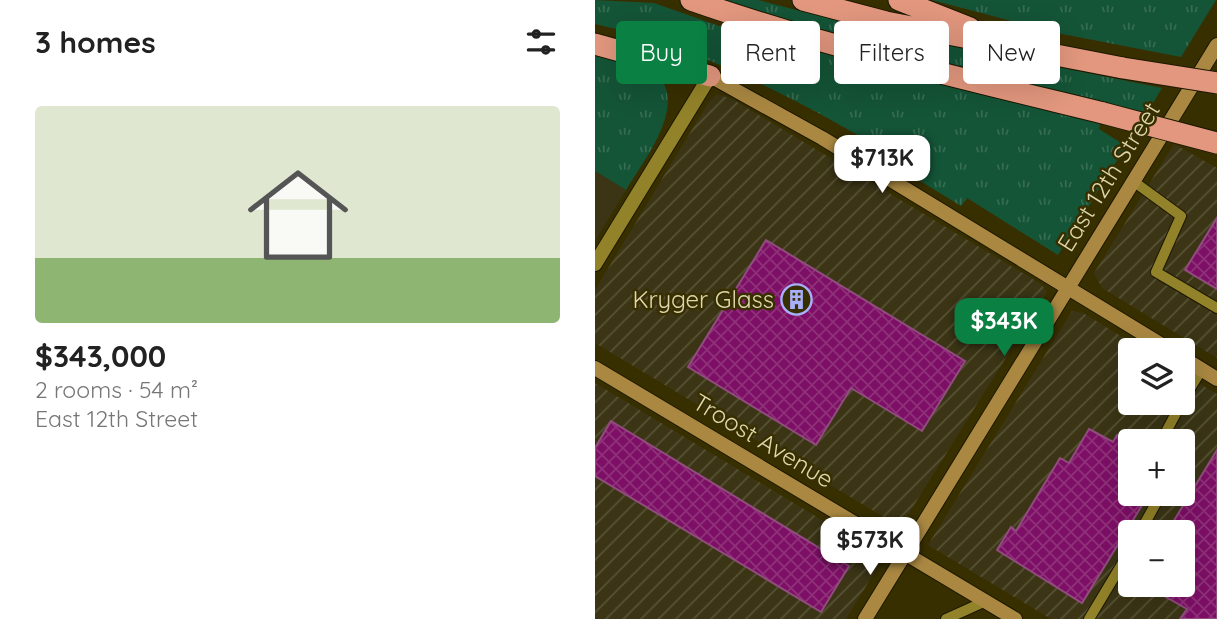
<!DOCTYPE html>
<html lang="en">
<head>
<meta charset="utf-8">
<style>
	:root { --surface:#fff; --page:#f6f6f6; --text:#222; --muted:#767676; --accent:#0b8043 }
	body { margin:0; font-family:Quicksand,sans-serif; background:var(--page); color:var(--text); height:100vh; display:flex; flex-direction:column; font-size:26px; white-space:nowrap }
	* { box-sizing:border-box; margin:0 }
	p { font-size:23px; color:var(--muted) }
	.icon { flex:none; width:38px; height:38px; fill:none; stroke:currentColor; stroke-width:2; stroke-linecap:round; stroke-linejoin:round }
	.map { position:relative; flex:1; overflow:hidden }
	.sheet { display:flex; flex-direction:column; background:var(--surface); width:595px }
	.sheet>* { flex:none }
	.guide { position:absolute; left:21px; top:21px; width:495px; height:63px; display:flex; gap:14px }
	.controls { position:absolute; left:523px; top:338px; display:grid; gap:14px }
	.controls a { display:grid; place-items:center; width:77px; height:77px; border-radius:7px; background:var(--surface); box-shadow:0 7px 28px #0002; font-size:35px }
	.price { position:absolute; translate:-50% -60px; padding:0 16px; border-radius:14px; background:#fff; color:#222; font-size:23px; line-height:46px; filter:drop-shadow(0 2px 4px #0008) }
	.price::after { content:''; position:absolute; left:50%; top:42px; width:21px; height:16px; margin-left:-10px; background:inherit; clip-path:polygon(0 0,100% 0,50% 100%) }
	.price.active { background:var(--accent); color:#fff }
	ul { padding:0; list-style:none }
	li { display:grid; align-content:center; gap:14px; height:371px; padding:0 35px }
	li span { display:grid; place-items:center; height:217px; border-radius:7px; color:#555 }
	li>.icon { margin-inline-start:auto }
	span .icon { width:126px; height:126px; fill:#fffc; stroke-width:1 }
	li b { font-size:30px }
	h2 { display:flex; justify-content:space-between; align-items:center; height:84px; padding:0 35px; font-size:30px }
	.chip { padding:0 24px; border-radius:7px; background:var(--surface); box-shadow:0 7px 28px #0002; font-size:24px; line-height:63px }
	.chip.active { background:var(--accent); color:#fff }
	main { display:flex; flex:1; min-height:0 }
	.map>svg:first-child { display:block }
	.built { fill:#3b3516 }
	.industrial { fill:url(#industrial-furrows); fill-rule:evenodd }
	.grass { fill:url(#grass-tufts) }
	.building { fill:url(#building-cross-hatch); stroke:#904d7d; stroke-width:2 }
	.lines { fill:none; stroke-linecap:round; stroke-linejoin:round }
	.lane-casing { stroke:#1c1700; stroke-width:12 }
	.street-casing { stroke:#1c1700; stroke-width:16 }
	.secondary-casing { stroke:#1c1700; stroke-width:16 }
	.highway-casing { stroke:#1c1700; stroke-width:23 }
	.lane { stroke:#928229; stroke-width:10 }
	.street { stroke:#928229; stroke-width:14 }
	.secondary { stroke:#aa8842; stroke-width:14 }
	.highway { stroke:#e2977e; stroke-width:21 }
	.highway-bridge-casing { stroke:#1c1700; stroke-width:23; stroke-linecap:butt }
	.highway-bridge { stroke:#e2977e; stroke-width:21 }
	.labels { text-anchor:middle; stroke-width:5; stroke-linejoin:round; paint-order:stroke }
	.street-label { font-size:24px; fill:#ded6ae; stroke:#382f00 }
	.poi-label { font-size:24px; fill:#ded6ae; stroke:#382f00; text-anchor:end }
</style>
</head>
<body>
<main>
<section class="sheet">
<h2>3 homes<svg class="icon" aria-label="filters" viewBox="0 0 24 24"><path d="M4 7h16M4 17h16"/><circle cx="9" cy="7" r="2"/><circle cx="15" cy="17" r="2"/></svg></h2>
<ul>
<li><span style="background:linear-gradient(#dfe7d0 70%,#8fb573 0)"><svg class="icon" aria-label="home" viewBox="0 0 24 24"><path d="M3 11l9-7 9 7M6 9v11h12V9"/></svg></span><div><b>$343,000</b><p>2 rooms · 54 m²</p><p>East 12th Street</p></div></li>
</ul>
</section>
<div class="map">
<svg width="622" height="619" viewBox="0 0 622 619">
	<defs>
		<pattern id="industrial-furrows" width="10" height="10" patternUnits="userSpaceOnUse" patternTransform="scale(1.75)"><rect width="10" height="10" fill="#3b3516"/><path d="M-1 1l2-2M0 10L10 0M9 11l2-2" fill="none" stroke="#575235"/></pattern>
		<pattern id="grass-tufts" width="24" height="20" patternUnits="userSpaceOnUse" patternTransform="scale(1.75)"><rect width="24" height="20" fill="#145437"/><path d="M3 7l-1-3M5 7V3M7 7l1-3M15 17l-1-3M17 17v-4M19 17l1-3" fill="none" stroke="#366c51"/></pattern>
		<pattern id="building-cross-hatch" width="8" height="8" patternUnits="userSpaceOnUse" patternTransform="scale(1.75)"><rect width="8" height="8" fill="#7d0f66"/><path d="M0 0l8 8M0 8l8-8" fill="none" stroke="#8f3179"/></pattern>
	</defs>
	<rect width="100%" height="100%" fill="#382f00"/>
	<!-- built -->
	<path class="built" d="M0 171 31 190 0 241Z"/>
	<!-- industrial -->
	<path class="industrial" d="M122 94 137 99 446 284 452 292 311 518 299 521 292 519 0 343V290L113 103Z
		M579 144 622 168V358L507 288 499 273Z
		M477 311 488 313 549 350H536V402H588V374L622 394V619H456L333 545ZM536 441H588V494H536ZM536 532H588V584H536Z
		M0 383 280 552 284 565 251 619H0Z"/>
	<!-- grass -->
	<path class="grass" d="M0 0 59 3 130 28 505 124 504 129 531 146 463 255 372 198 366 206 299 165V156C207 102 106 47 0 24Z
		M126 0H163L266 27 567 88 552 113 329 59Z
		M337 0H621L586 57 462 33Z
		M0 53C15 57 33 59 47 65 105 91 50 158 31 190L0 171Z"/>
	<!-- building -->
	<path class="building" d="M622 218V289L590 270Z
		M171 240 370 361 327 431 256 388 221 445 93 367Z
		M16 421 254 566 226 612 0 476V448Z
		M494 429 518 442 522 435 536 443V494H554L487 603 402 550 416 527 421 531 465 458 474 463Z
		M622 450V619H585L592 609 548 584H588V532H572Z"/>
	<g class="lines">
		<defs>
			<path id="lane" d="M538 181 586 216 561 272 622 308
				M588 400 607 369
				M572 441V430L587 402
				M545 532 566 494
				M351 619 391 601
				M494 619 536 549"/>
			<path id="street" d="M0 264 115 76"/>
			<path id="secondary" d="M115 76 227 138 575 350
				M588 358 622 379
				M0 368 420 619
				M270 619 622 45"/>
			<path id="highway" d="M96 0C231 47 369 79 508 113
				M208 0 291 22 528 68
				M304 0 375 28
				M0 44 115 76"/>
		</defs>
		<!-- lane casing -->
		<use href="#lane" class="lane-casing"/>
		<!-- street casing -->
		<use href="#street" class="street-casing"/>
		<!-- secondary casing -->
		<use href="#secondary" class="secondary-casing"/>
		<!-- highway casing -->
		<use href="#highway" class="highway-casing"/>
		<!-- lane -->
		<use href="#lane" class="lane"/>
		<!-- street -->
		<use href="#street" class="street"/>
		<!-- secondary -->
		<use href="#secondary" class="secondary"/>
		<!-- highway -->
		<use href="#highway" class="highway"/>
		<defs>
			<path id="highway-bridge" d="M528 68 622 83
				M508 113 622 143"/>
		</defs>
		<!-- highway-bridge casing -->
		<use href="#highway-bridge" class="highway-bridge-casing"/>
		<!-- highway-bridge -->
		<use href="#highway-bridge" class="highway-bridge"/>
	</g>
	<!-- icons -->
	<defs>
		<symbol id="building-ring" viewBox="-11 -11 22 22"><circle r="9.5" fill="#382f00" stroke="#a8b0fc" stroke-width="1.5"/><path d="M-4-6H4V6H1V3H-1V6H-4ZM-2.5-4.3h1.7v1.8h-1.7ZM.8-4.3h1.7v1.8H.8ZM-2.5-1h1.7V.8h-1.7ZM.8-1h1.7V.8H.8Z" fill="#a8b0fc"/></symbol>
	</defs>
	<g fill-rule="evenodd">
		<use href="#building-ring" x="184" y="282" width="35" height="35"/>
	</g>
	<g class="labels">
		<!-- street labels -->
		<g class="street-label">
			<text transform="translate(514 177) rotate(-58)" y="8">East 12th Street</text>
			<text transform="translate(168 441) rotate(31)" y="8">Troost Avenue</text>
		</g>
		<!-- poi labels -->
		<g class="poi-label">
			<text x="179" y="308">Kryger Glass</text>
		</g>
	</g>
</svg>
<div class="controls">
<a><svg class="icon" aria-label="layers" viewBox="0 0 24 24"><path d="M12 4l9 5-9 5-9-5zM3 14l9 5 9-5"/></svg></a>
<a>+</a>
<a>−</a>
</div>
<b class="price" style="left:287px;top:195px">$713K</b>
<b class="price active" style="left:409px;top:358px">$343K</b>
<b class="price" style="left:275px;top:577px">$573K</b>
<div class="guide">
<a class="chip active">Buy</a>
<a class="chip">Rent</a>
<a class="chip">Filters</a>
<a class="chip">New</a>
</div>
</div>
</main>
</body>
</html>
